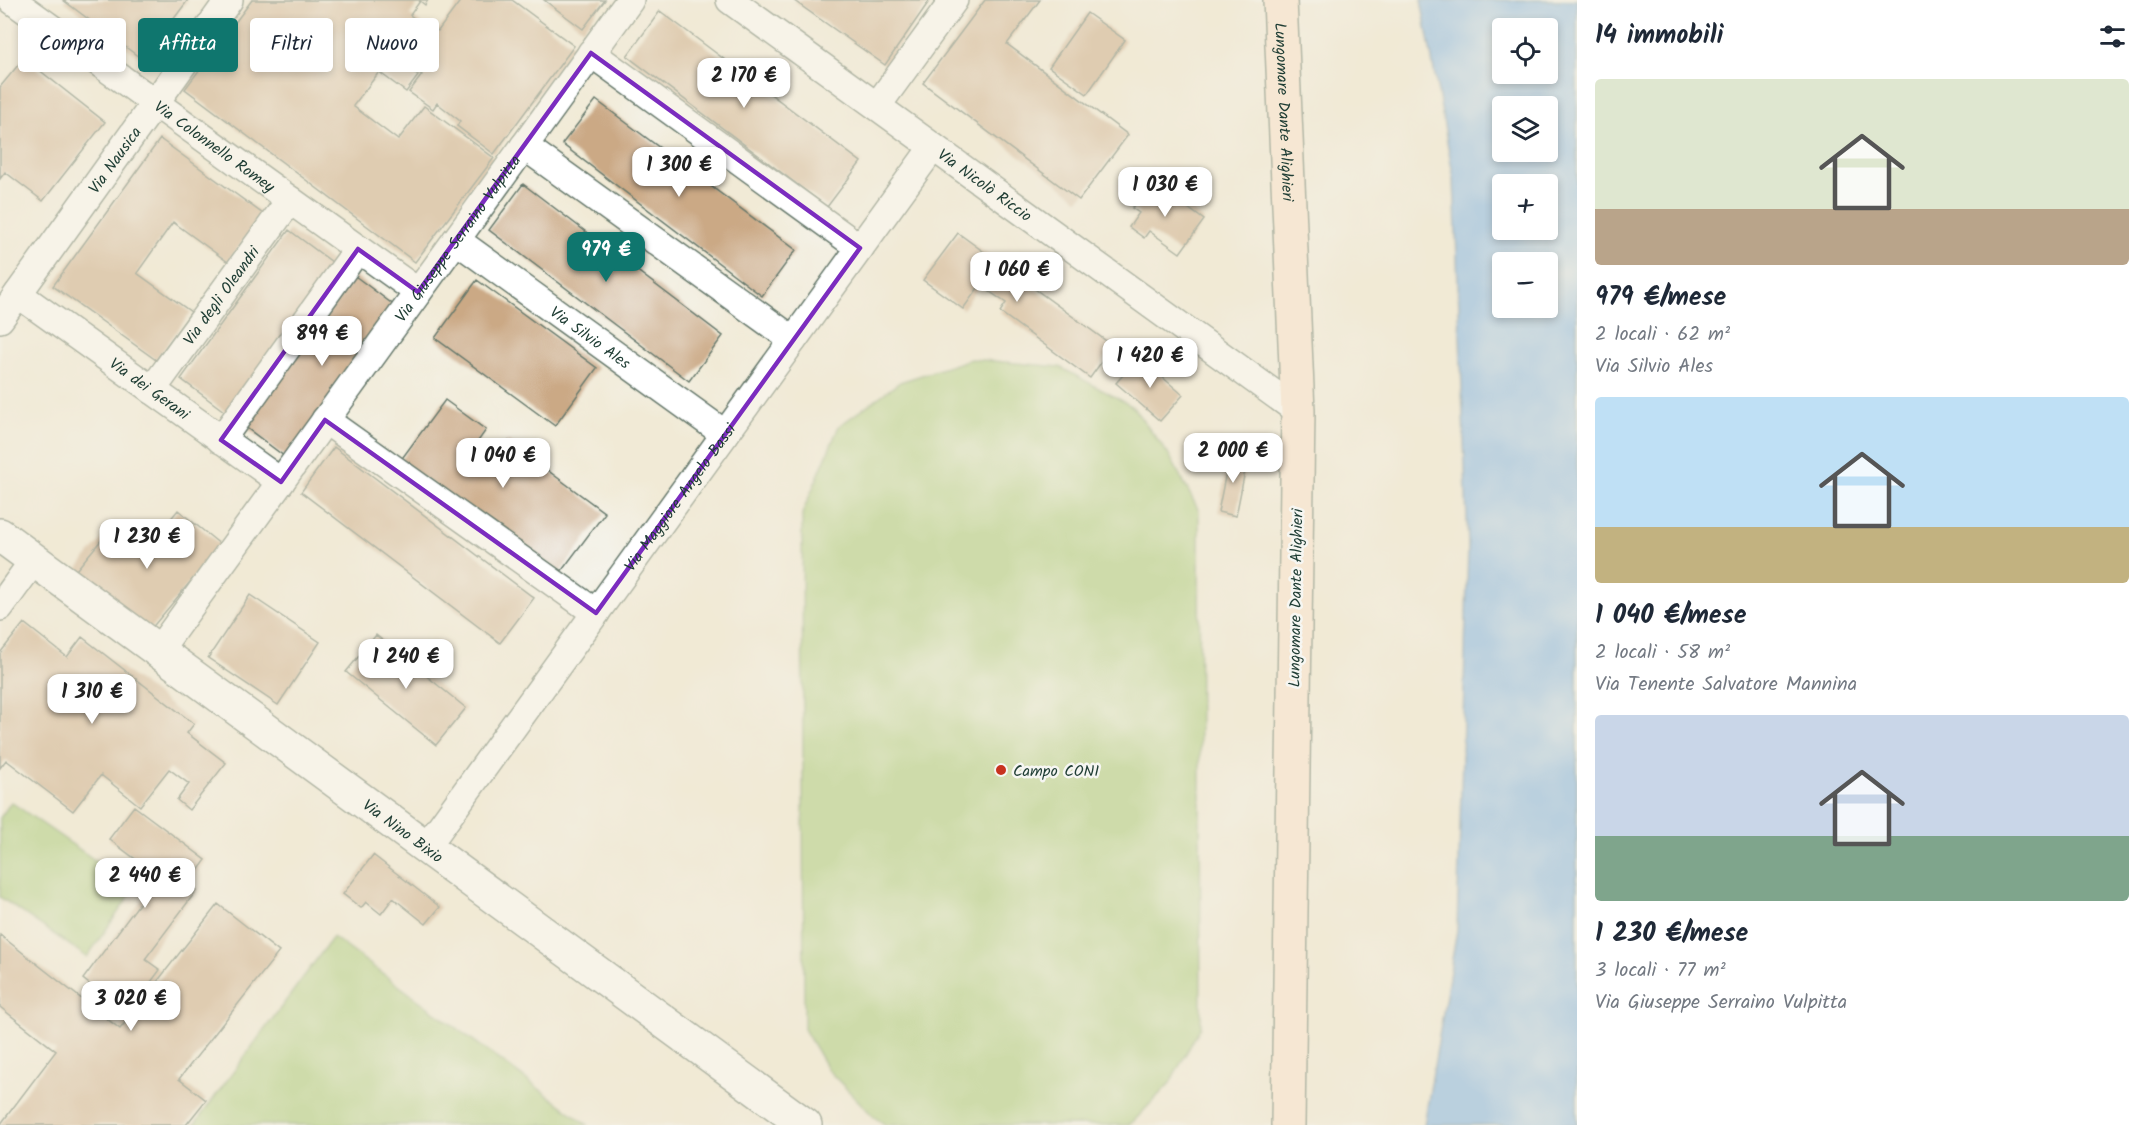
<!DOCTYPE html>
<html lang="it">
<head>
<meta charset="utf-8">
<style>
	:root { --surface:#fff; --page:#f2f2f3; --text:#1f2937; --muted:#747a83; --accent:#0f766e }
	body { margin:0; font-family:Kalam,sans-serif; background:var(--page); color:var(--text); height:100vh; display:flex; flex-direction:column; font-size:22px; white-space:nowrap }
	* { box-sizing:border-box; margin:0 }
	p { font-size:20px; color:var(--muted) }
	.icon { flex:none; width:33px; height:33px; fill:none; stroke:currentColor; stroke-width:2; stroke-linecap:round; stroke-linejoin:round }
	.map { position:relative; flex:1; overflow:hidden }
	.details { display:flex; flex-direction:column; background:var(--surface); width:570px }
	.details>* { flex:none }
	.top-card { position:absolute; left:18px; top:18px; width:570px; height:54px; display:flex; gap:12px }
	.buttons { position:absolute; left:1492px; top:18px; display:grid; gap:12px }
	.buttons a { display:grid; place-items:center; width:66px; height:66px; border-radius:6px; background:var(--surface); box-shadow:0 3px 9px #0003; font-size:30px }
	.price { position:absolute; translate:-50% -51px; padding:0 14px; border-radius:12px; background:#fff; color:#222; font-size:20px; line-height:39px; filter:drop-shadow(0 2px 3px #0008) }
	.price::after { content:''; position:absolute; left:50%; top:36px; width:18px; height:14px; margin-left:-9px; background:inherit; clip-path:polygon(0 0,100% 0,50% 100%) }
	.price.on { background:var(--accent); color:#fff }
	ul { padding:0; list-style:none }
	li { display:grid; align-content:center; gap:12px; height:318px; padding:0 18px }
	li span { display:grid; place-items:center; height:186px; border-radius:6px; color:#555 }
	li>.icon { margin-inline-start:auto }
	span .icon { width:108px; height:108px; fill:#fffc; stroke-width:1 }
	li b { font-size:26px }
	h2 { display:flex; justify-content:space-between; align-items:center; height:72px; padding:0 18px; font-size:26px }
	.pill { padding:0 21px; border-radius:6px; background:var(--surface); box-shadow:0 3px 9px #0003; font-size:21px; line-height:54px }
	.pill.on { background:var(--accent); color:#fff }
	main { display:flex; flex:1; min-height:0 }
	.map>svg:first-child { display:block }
	.green { fill:#a4cb76; stroke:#628455; stroke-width:1.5 }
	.water { fill:#78b1e8; stroke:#4c778e; stroke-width:1.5; fill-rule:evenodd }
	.building { fill:#cba985 }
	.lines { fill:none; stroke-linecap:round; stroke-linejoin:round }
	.minor-casing { stroke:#687a6d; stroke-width:30 }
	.tertiary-casing { stroke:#687a6d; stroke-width:36 }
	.secondary-casing { stroke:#687a6d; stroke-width:36 }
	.minor { stroke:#fff; stroke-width:27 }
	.tertiary { stroke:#fff; stroke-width:33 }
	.secondary { stroke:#fce5d0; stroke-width:33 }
	.marked { fill:none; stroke:#7b2cbf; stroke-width:4.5; stroke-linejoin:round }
	.poi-dot { fill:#c8321e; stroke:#f6f6f2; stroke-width:2 }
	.labels { text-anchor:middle; stroke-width:5; stroke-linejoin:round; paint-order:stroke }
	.street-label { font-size:16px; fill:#1f3d34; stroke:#f6f6f2 }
	.poi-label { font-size:16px; fill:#1f3d34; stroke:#f6f6f2; text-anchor:start }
</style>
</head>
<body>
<main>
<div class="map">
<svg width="1577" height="1125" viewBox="0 0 1577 1125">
	<rect width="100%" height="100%" fill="#f6f6f2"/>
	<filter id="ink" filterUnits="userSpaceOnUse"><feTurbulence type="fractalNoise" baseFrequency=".0167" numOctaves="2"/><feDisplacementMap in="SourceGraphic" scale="12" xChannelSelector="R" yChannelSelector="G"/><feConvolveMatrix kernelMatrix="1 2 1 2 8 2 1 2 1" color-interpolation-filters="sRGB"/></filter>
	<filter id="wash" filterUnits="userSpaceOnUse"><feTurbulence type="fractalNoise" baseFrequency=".008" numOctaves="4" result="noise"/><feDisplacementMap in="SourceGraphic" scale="24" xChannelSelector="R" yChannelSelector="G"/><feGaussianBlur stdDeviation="1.35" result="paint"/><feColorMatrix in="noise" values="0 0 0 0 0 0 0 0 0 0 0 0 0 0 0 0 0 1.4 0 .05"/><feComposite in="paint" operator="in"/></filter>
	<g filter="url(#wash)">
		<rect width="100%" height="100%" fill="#f1ead6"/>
		<!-- green -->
		<path class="green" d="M971 359 1060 367 1132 406 1169 455 1199 511 1201 1026 1170 1083 1134 1121 1128 1125H886L874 1117 828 1070 804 1029 802 514 839 426 900 382Z
			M11 802 135 888 87 957 0 897V818Z
			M333 937 588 1125H194Z"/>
		<!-- water -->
		<path class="water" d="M1421 0H1577V1125H1424L1457 930 1468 546 1454 179ZM1503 28H1548V74H1503ZM1503 106H1548V152H1503ZM1503 184H1548V230H1503ZM1503 262H1548V308H1503Z"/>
		<g id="blocks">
			<!-- building -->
			<path class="building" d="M63 0H188L143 60Z
				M252 0H428L425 5 420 1 410 15 430 31 404 65 418 76 406 92 379 72 353 106 398 140 424 106 494 158 415 262 185 89Z
				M461 0H512L574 46 494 154 457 126 460 121 437 103 433 109 409 92 422 75 409 65 435 29 438 31Z
				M544 0H605L583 29Z
				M793 0H930L885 65Z
				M985 0H1040L1007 44 1128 135 1079 200 923 83Z
				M660 11 861 162 827 207 627 56Z
				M1087 13 1125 40 1087 94 1049 67Z
				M24 58 105 122 43 201 5 172 0 179V87Z
				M596 100 796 250 762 296 562 144Z
				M160 139 263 214 228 262 173 222 137 273 191 312 156 360 53 286Z
				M1152 181 1204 220 1180 253 1149 231 1144 238 1129 227 1139 213 1132 208Z
				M523 184 723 336 689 381 489 230Z
				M289 230 336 265 228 414 181 379Z
				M958 233 1113 346 1090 378 1000 312 1006 303 980 285 963 309 923 280Z
				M355 276 399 309 288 459 244 426Z
				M477 280 597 368 555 426 435 338Z
				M1139 357 1183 395 1160 421 1116 383Z
				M445 400 486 430 476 444 496 459 508 441 605 513 557 577 400 461Z
				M334 447 534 598 500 643 301 492Z
				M1230 452 1248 456 1236 516 1218 512Z
				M178 510 221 545 145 636 72 575 113 526 144 551Z
				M250 595 320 642 278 705 208 658Z
				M24 623 67 657 82 637 194 724 187 733 226 763 189 810 177 800 189 784 169 769 140 806 101 775 73 811 6 760 0 768V653Z
				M376 635 466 708 436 745 346 672Z
				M134 806 206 860 188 884 197 890 145 959 160 970 127 1014 83 979 159 877 109 839Z
				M373 855 440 907 426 924 393 898 381 914 366 902 361 908 343 894Z
				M218 904 279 952 179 1079 206 1100 186 1125H0L56 1051 0 1007V935L120 1029Z"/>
		</g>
	</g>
	<g filter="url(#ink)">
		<use href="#blocks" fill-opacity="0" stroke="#687a6d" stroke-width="1.5"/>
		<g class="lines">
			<defs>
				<g id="minor">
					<path id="s1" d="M12 0 418 292"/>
					<path id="s2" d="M730 0 1298 411"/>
					<path d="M591 53 860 248"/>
					<path d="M877 106 954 0"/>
					<path d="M524 146 793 340"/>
					<path id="s3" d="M456 240 725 434"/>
					<path id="s4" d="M18 294 281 482"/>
					<path id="s5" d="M0 319 229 0"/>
					<path id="s6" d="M152 390 290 200"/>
					<path d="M325 420 596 613"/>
					<path d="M221 440 358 249"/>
					<path d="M0 607 34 560"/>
					<path id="s7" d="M158 651 630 0"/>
					<path id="s8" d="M426 847 933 147"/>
				</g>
				<g id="tertiary">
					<path id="s9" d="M0 535 805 1125"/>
				</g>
				<g id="secondary">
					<path id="s10" d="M1280 0 1298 411 1288 1125"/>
				</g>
			</defs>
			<!-- minor casing -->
			<use href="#minor" class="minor-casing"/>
			<!-- tertiary casing -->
			<use href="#tertiary" class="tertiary-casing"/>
			<!-- secondary casing -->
			<use href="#secondary" class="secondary-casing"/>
			<!-- minor -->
			<use href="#minor" class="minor"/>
			<!-- tertiary -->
			<use href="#tertiary" class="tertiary"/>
			<!-- secondary -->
			<use href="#secondary" class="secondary"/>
		</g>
	</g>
	<!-- marked area -->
	<path d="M0 0H1577V1125H0ZM591 53 860 248 596 613 325 420 281 482 221 440 358 249 418 292Z" fill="#f1ead6" fill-opacity=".55" fill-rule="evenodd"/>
	<path class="marked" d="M591 53 860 248 596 613 325 420 281 482 221 440 358 249 418 292Z"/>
	<!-- markers -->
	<circle class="poi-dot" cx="1001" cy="770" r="6"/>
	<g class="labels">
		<!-- street labels -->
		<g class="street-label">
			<text dy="6" stroke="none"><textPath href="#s10" startOffset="112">Lungomare Dante Alighieri</textPath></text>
			<text dy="6" stroke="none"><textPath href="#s1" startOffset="250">Via Colonnello Romey</textPath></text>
			<text dy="6" stroke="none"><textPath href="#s5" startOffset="196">Via Nausica</textPath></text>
			<text dy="6" stroke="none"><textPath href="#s2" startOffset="315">Via Nicolò Riccio</textPath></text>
			<text dy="6" stroke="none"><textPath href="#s7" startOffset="510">Via Giuseppe Serraino Vulpitta</textPath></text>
			<text dy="6" stroke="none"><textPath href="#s6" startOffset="117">Via degli Oleandri</textPath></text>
			<text dy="6" stroke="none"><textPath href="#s3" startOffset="166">Via Silvio Ales</textPath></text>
			<text dy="6" stroke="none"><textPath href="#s4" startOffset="162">Via dei Gerani</textPath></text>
			<text dy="6" stroke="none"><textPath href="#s8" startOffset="432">Via Maggiore Angelo Bassi</textPath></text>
			<text transform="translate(1295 598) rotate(-89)" y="6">Lungomare Dante Alighieri</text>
			<text dy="6" stroke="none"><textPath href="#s9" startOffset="500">Via Nino Bixio</textPath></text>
		</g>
		<!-- poi labels -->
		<g class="poi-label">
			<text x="1013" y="776">Campo CONI</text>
		</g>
	</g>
</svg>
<div class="buttons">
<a><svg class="icon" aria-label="locate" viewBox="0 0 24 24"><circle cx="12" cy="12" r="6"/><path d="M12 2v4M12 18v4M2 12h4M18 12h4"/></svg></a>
<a><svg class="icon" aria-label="layers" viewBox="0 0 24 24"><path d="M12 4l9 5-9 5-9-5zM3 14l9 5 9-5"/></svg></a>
<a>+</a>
<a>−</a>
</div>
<b class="price" style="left:744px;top:109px">2 170 €</b>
<b class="price" style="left:679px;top:198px">1 300 €</b>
<b class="price" style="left:1165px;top:218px">1 030 €</b>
<b class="price on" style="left:606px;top:283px">979 €</b>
<b class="price" style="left:1017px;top:303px">1 060 €</b>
<b class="price" style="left:322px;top:367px">899 €</b>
<b class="price" style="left:1150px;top:389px">1 420 €</b>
<b class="price" style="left:1233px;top:484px">2 000 €</b>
<b class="price" style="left:503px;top:489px">1 040 €</b>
<b class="price" style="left:147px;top:570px">1 230 €</b>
<b class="price" style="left:406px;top:690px">1 240 €</b>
<b class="price" style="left:92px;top:725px">1 310 €</b>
<b class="price" style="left:145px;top:909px">2 440 €</b>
<b class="price" style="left:131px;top:1032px">3 020 €</b>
<div class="top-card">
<a class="pill">Compra</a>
<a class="pill on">Affitta</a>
<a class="pill">Filtri</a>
<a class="pill">Nuovo</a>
</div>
</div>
<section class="details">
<h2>14 immobili<svg class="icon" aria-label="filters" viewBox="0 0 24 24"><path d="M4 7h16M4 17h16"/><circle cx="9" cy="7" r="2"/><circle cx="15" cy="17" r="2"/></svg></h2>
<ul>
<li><span style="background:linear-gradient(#dfe7d0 70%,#b9a48a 0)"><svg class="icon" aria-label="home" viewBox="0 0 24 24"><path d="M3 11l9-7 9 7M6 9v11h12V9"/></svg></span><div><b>979 €/mese</b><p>2 locali · 62 m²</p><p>Via Silvio Ales</p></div></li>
<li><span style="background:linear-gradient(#bfe0f5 70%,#c2b280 0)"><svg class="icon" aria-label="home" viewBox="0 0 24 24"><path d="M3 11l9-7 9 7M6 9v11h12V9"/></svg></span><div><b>1 040 €/mese</b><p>2 locali · 58 m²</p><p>Via Tenente Salvatore Mannina</p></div></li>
<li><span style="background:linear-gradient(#c9d6e8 65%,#7fa58c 0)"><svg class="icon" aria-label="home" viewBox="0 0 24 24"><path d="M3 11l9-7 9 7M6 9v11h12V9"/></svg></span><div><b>1 230 €/mese</b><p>3 locali · 77 m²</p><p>Via Giuseppe Serraino Vulpitta</p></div></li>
</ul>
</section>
</main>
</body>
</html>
